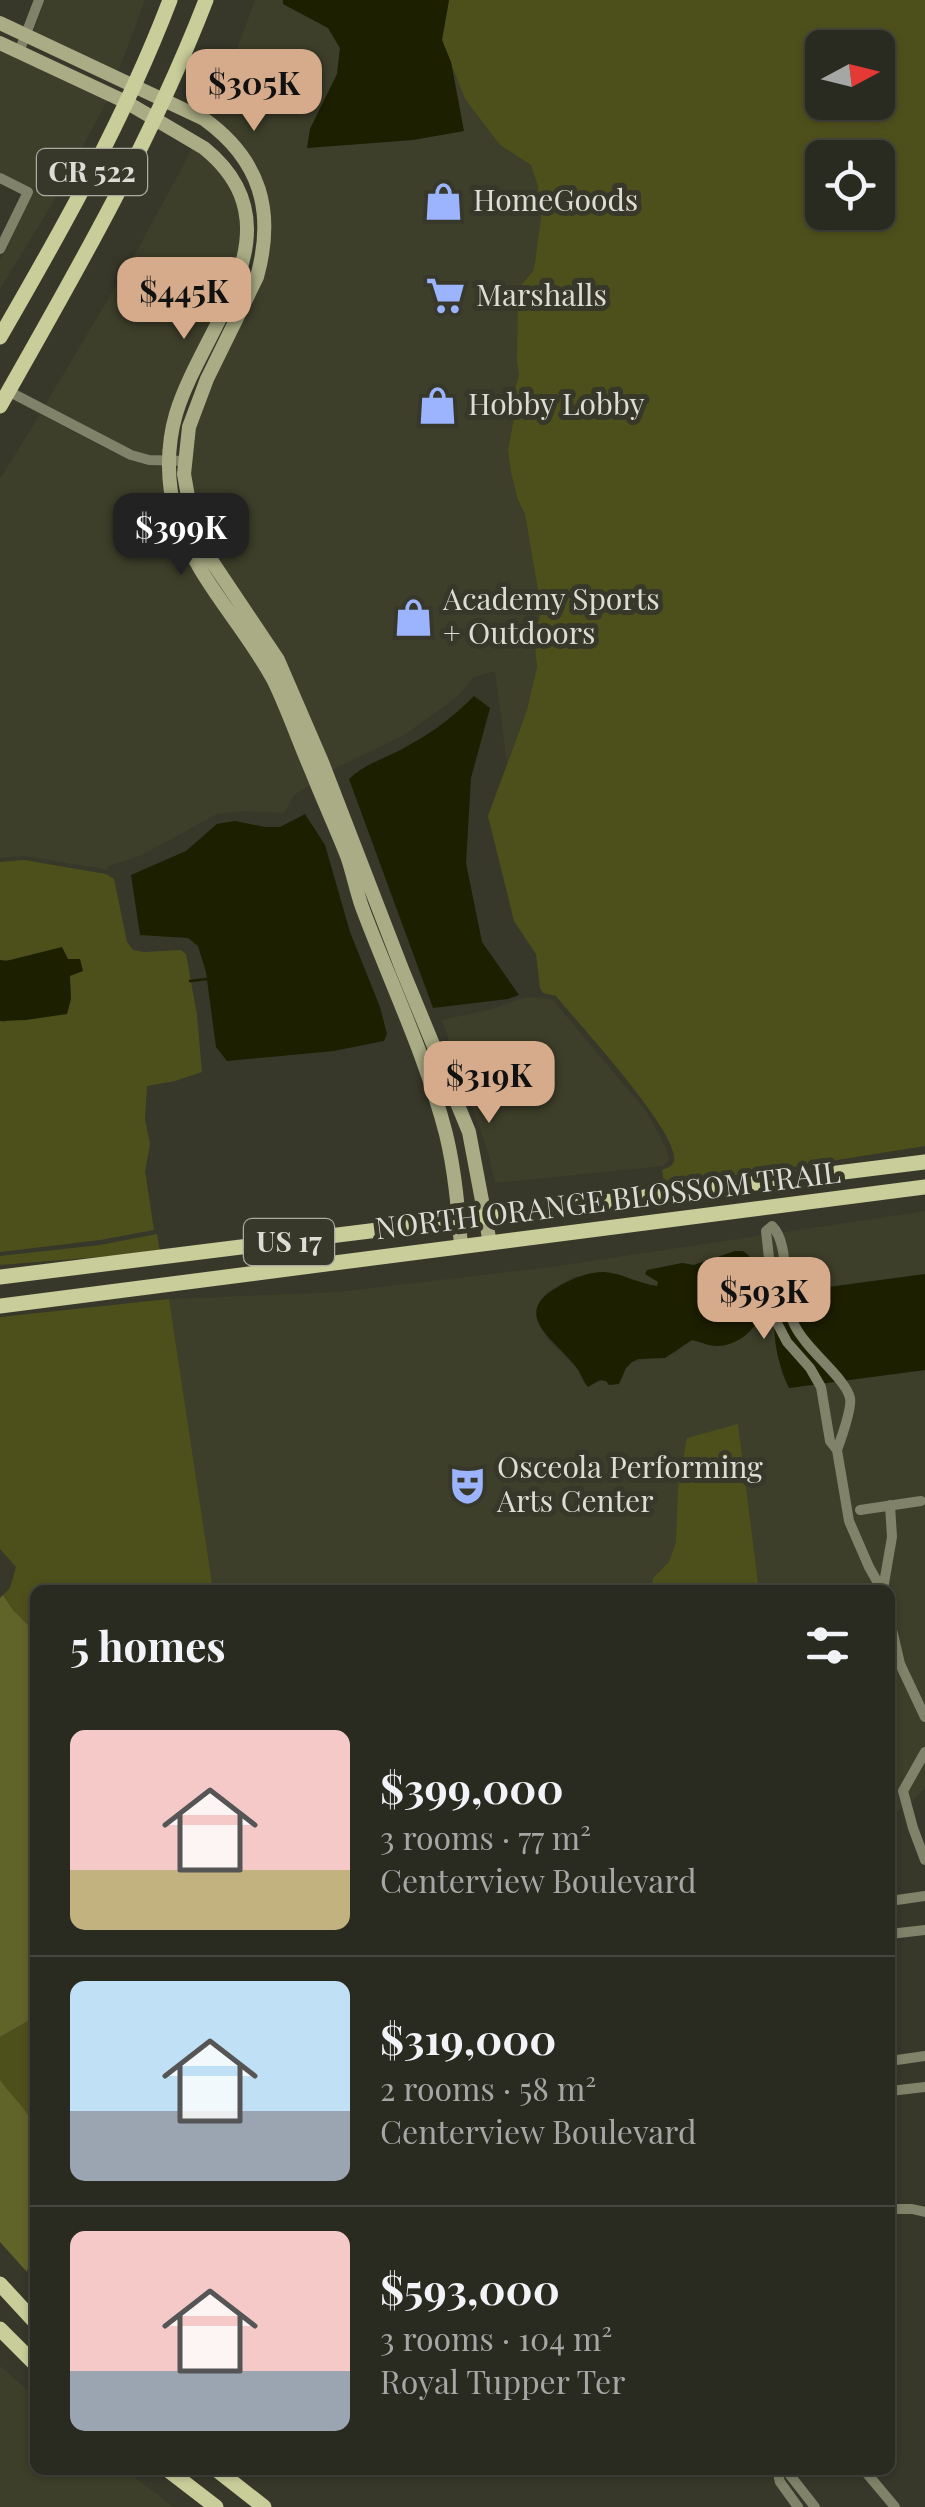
<!DOCTYPE html>
<html lang="en">
<head>
<meta charset="utf-8">
<style>
	:root { --surface:#292a20; --page:#313229; --text:#f1f3f6; --muted:#a5a7a5; --line:#45463e; --accent:#d6ab8b }
	body { margin:0; font-family:"Playfair Display",serif; background:var(--page); color:var(--text); height:100vh; display:flex; flex-direction:column; font-size:38px; white-space:nowrap }
	* { box-sizing:border-box; margin:0 }
	p { font-size:32px; color:var(--muted) }
	.icon { flex:none; width:55px; height:55px; fill:none; stroke:currentColor; stroke-width:2; stroke-linecap:round; stroke-linejoin:round }
	.map { position:relative; flex:1; overflow:hidden }
	.side { position:absolute; left:30px; top:1585px; width:865px; height:890px; display:flex; flex-direction:column; background:var(--surface); border-radius:15px; box-shadow:0 2px 8px #0004,0 0 0 2px var(--line) }
	.side>* { flex:none }
	.needle { width:65px; rotate:83deg }
	.buttons { position:absolute; left:805px; top:30px; display:grid; gap:20px }
	.buttons a { display:grid; place-items:center; width:90px; height:90px; border-radius:15px; background:var(--surface); box-shadow:0 2px 8px #0004,0 0 0 2px var(--line); font-size:50px }
	.price { position:absolute; translate:-50% -85px; padding:0 22px; border-radius:20px; background:var(--accent); color:#111; font-size:32px; line-height:65px; filter:drop-shadow(0 2px 5px #0008) }
	.price::after { content:''; position:absolute; left:50%; top:60px; width:30px; height:22px; margin-left:-15px; background:inherit; clip-path:polygon(0 0,100% 0,50% 100%) }
	.price.current { background:#222; color:#fff }
	ul { padding:0; list-style:none }
	li { display:flex; align-items:center; gap:30px; height:250px; padding:0 40px }
	li+li { border-top:2px solid var(--line) }
	li span { display:grid; place-items:center; flex:none; width:280px; height:200px; border-radius:15px; color:#555 }
	li>.icon { margin-inline-start:auto }
	span .icon { width:120px; height:120px; fill:#fffc; stroke-width:1 }
	li b { font-size:42px }
	h2 { display:flex; justify-content:space-between; align-items:center; height:120px; padding:0 40px; font-size:42px }
	.map>svg:first-child { display:block }
	.built { fill:#3e3f2a; fill-rule:evenodd }
	.green { fill:#4e501c; fill-rule:evenodd }
	.forest { fill:#606428 }
	.water { fill:#1d1f01 }
	.lines { fill:none; stroke-linecap:round; stroke-linejoin:round }
	.stream { stroke:#1d1f01; stroke-width:2.5 }
	.street { stroke:#808269; stroke-width:10 }
	.secondary { stroke:#a9ac84; stroke-width:14 }
	.primary { stroke:#c8cd99; stroke-width:15 }
	.labels { text-anchor:middle; stroke-width:10; stroke-linejoin:round; paint-order:stroke }
	.shield { fill:#37382a; stroke:#aaaca1; stroke-width:2.5 }
	.shield-label { font-size:28px; font-weight:bold; fill:#dcddd4 }
	.poi-label { font-size:30px; fill:#dcddd4; stroke:#37382a; text-anchor:start }
	.street-label { font-size:30px; fill:#dcddd4; stroke:#37382a }
</style>
</head>
<body>
<div class="map">
<svg width="925" height="2507" viewBox="0 0 925 2507">
	<rect width="100%" height="100%" fill="#37382a"/>
	<!-- built -->
	<path class="built" d="M45 0H145L118 72 33 33Z
		M255 0H283V4L328 28 340 48 337 74 310 129 307 148 413 140 463 131 451 61 465 99 500 145 531 165 537 183 542 210 534 270 522 284 517 331 519 375 513 397 514 418 508 450 518 500 525 514 539 596 540 616 534 638 537 667 527 710 507 763 495 671 474 677 456 698 404 735 332 770 285 662 212 551 197 518 190 473 194 428 272 231 269 206 246 151 235 137 209 116 223 87Z
		M0 49 108 99 51 206 0 289V260L33 193 31 187 0 173Z
		M193 147 201 152 226 180 238 205 242 227 240 255 163 456 150 455 134 451 45 405 138 249Z
		M40 414 128 460 147 465 164 466 167 501 269 685 311 784 294 795 284 813 242 811 217 814 140 856 108 866V870L25 856 0 858V479Z
		M526 997 552 999 646 1111 666 1148 669 1161 663 1166 495 1183 488 1152 442 1020 492 1009Z
		M925 1211V1274L785 1292 775 1312 776 1344 782 1374 790 1388 925 1370V1788L908 1805 890 1814V1590H759L738 1424 678 1488 676 1542 669 1562 653 1578 651 1590H213L169 1299 338 1292 551 1267ZM735 1251 755 1278 749 1287 756 1298 715 1347 692 1340 685 1343 676 1353 632 1362 626 1368 622 1378 584 1384 578 1370 545 1336 537 1312 540 1300 547 1292 575 1276 657 1286 659 1282 653 1278 651 1268 661 1269 682 1263 694 1265Z
		M0 2366 35 2397V2470H125L174 2507H0Z"/>
	<!-- green -->
	<path class="green" d="M449 0H925V1146L775 1170 664 1184 662 1170C667 1168 672 1167 674 1161 680 1133 577 1022 556 996L543 993 540 988 536 954 514 921 488 816 527 710 537 667 534 638 540 616 539 596 525 514 518 500 511 472 508 450 514 418 513 397 519 375 517 360 518 297 522 284 534 270 542 210 537 183 531 165 500 145 465 99 442 40ZM822 48H878V102H822ZM822 158H878V212H822Z
		M24 860 106 874 114 879 127 942 133 950 144 952 181 950 186 954 197 1015 202 1072 175 1081 147 1086 145 1119 150 1144 145 1171 154 1230 100 1240 0 1252V1021L4 1022 71 999 68 960H0V862Z
		M157 1234 160 1252 0 1265V1256L100 1245Z
		M169 1299 213 1590H35V1632L13 1610 3 1595 10 1588 16 1567 0 1549V1317Z
		M738 1424 759 1590H651L653 1578 669 1562 676 1542 678 1488 687 1438Z
		M35 2017V2128C28 2109 5 2099 0 2080 0 2068 0 2050 0 2037Z"/>
	<!-- forest -->
	<path class="forest" d="M3 1595 13 1610 35 1632V2017L0 2037V1598Z
		M0 2080C11 2096 28 2110 35 2128V2235L27 2272 0 2242Z"/>
	<!-- water -->
	<path class="water" d="M283 0H449L442 40 451 62 464 131 413 140 307 148 310 129 337 74 340 48 328 28 283 4Z
		M474 696 490 708 471 778 466 863 482 942 519 995 508 999 433 1008 349 779C364 764 386 758 404 748 433 732 451 719 474 696Z
		M305 814 325 845 350 932 380 1007 387 1034 384 1041 334 1051 227 1061 216 1047 206 972 198 946 188 938 140 935 131 875 186 851 217 824 235 821 265 827H280Z
		M62 947 68 959H80L83 971 70 976 71 999 67 1014 26 1020 0 1021V960L6 961Z
		M735 1251H743C758 1262 758 1272 749 1287 754 1294 759 1302 759 1311 760 1329 735 1347 717 1346 709 1346 701 1342 692 1340L665 1358 638 1359 632 1362 626 1368 619 1384 609 1385 606 1381 600 1380 588 1387C583 1381 581 1373 576 1367 555 1339 507 1314 561 1285 574 1278 588 1272 604 1272 622 1273 639 1284 657 1286L658 1282 645 1274 647 1270 682 1263 694 1265Z
		M925 1274V1370L789 1388C779 1367 772 1339 775 1315 776 1307 781 1300 785 1293Z"/>
	<g class="lines">
		<!-- stream -->
		<path class="stream" d="M190 981 207 979"/>
		<!-- street -->
		<path class="street" d="M19 52 39 0
			M0 178 28 192 0 249
			M8 391 131 455 149 460 184 461
			M772 1226 766 1231 776 1321 787 1342 810 1368 821 1387 830 1441 837 1450 849 1521 869 1567 882 1590
			M772 1226C791 1244 782 1298 794 1324 806 1350 845 1377 850 1398 852 1408 841 1439 837 1450
			M860 1510 921 1501
			M883 1589 892 1537 890 1505
			M890 1621 900 1664 925 1717
			M925 1752 903 1791 913 1828 925 1860
			M890 1901 925 1896
			M890 1934 925 1930
			M890 2061 925 2056
			M890 2091 925 2087
			M890 2209H912L925 2212
			M777 2470 780 2482 798 2507
			M786 2470 815 2507
			M864 2470 895 2507"/>
		<!-- secondary -->
		<path class="secondary" d="M0 23 204 119C261 160 275 212 257 277L207 379 189 427 184 474 192 519 207 554 278 660 322 762 402 969 469 1132 490 1243
			M0 43 126 102 204 148C304 229 202 327 176 414 166 448 167 486 177 519 196 579 245 626 274 681 288 710 299 742 312 772 323 800 336 828 347 856 353 873 356 890 362 907 390 982 426 1056 446 1134 455 1171 458 1208 461 1246"/>
		<!-- primary -->
		<path class="primary" d="M0 337C63 228 125 118 170 0
			M0 406C75 274 151 142 206 0
			M0 1277 925 1162
			M0 1306 925 1187
			M0 2284 35 2322
			M0 2329 35 2364
			M168 2470 216 2507
			M217 2470 264 2507"/>
	</g>
	<!-- icons -->
	<defs>
		<symbol id="shop-bare" viewBox="-9 -9 18 18"><path d="M-5-2.5h2.3a2.7 3.5 0 0 1 5.4 0H5L5.5 6h-11ZM-1.5-2.5h3a1.5 2.3 0 0 0-3 0Z" fill="#9cb4fd" stroke="#37382a" stroke-width="2.5" paint-order="stroke"/></symbol>
		<symbol id="supermarket-bare" viewBox="-9 -9 18 18"><path d="M-6-5.5h2.5l.6 2H6L4.5 2H-2.5L-4.4-4H-6ZM-1.5 3.2a1.3 1.3 0 1 0 .1 0ZM3 3.2a1.3 1.3 0 1 0 .1 0Z" fill="#9cb4fd" stroke="#37382a" stroke-width="2.5" paint-order="stroke"/></symbol>
		<symbol id="theatre-bare" viewBox="-9 -9 18 18"><path d="M-5-5.5Q0-4 5-5.5V0Q5 5 0 6Q-5 5-5 0ZM-3.3-2.5H-1v1.5H-3.3ZM1-2.5H3.3v1.5H1ZM-2.8 1Q0 5.5 2.8 1Z" fill="#9cb4fd" stroke="#37382a" stroke-width="2.5" paint-order="stroke"/></symbol>
	</defs>
	<g fill-rule="evenodd">
		<use href="#shop-bare" x="416" y="174" width="55" height="55"/>
		<use href="#supermarket-bare" x="418" y="268" width="55" height="55"/>
		<use href="#shop-bare" x="410" y="378" width="55" height="55"/>
		<use href="#shop-bare" x="386" y="590" width="55" height="55"/>
		<use href="#theatre-bare" x="440" y="1458" width="55" height="55"/>
	</g>
	<g class="labels">
		<!-- shield labels -->
		<g class="shield">
			<rect x="37" y="149" width="110" height="46" rx="8"/>
			<rect x="244" y="1219" width="90" height="46" rx="8"/>
		</g>
		<g class="shield-label">
			<text x="92" y="182">CR 522</text>
			<text x="289" y="1252">US 17</text>
		</g>
		<!-- poi labels -->
		<g class="poi-label">
			<text x="473" y="211">HomeGoods</text>
			<text x="476" y="306">Marshalls</text>
			<text x="468" y="415">Hobby Lobby</text>
			<text x="443" y="610">Academy Sports<tspan x="443" dy="34">+ Outdoors</tspan></text>
			<text x="497" y="1478">Osceola Performing<tspan x="497" dy="34">Arts Center</tspan></text>
		</g>
		<!-- street labels -->
		<g class="street-label">
			<text transform="translate(608 1201) rotate(-7)" y="10">NORTH ORANGE BLOSSOM TRAIL</text>
		</g>
	</g>
</svg>
<div class="buttons">
<a><svg class="needle" viewBox="-14 -14 28 28"><path d="M0-13l5 13h-10z" fill="#e53935"/><path d="M0 13l5-13h-10z" fill="#a5a7a5"/></svg></a>
<a><svg class="icon" aria-label="locate" viewBox="0 0 24 24"><circle cx="12" cy="12" r="6"/><path d="M12 2v4M12 18v4M2 12h4M18 12h4"/></svg></a>
</div>
<b class="price" style="left:254px;top:134px">$305K</b>
<b class="price" style="left:184px;top:342px">$445K</b>
<b class="price current" style="left:181px;top:578px">$399K</b>
<b class="price" style="left:489px;top:1126px">$319K</b>
<b class="price" style="left:764px;top:1342px">$593K</b>
<section class="side">
<h2>5 homes<svg class="icon" aria-label="filters" viewBox="0 0 24 24"><path d="M4 7h16M4 17h16"/><circle cx="9" cy="7" r="2"/><circle cx="15" cy="17" r="2"/></svg></h2>
<ul>
<li><span style="background:linear-gradient(#f6c9c9 70%,#c2b280 0)"><svg class="icon" aria-label="home" viewBox="0 0 24 24"><path d="M3 11l9-7 9 7M6 9v11h12V9"/></svg></span><div><b>$399,000</b><p>3 rooms · 77 m²</p><p>Centerview Boulevard</p></div></li>
<li><span style="background:linear-gradient(#bfe0f5 65%,#9aa5b1 0)"><svg class="icon" aria-label="home" viewBox="0 0 24 24"><path d="M3 11l9-7 9 7M6 9v11h12V9"/></svg></span><div><b>$319,000</b><p>2 rooms · 58 m²</p><p>Centerview Boulevard</p></div></li>
<li><span style="background:linear-gradient(#f6c9c9 70%,#9aa5b1 0)"><svg class="icon" aria-label="home" viewBox="0 0 24 24"><path d="M3 11l9-7 9 7M6 9v11h12V9"/></svg></span><div><b>$593,000</b><p>3 rooms · 104 m²</p><p>Royal Tupper Ter</p></div></li>
</ul>
</section>
</div>
</body>
</html>
